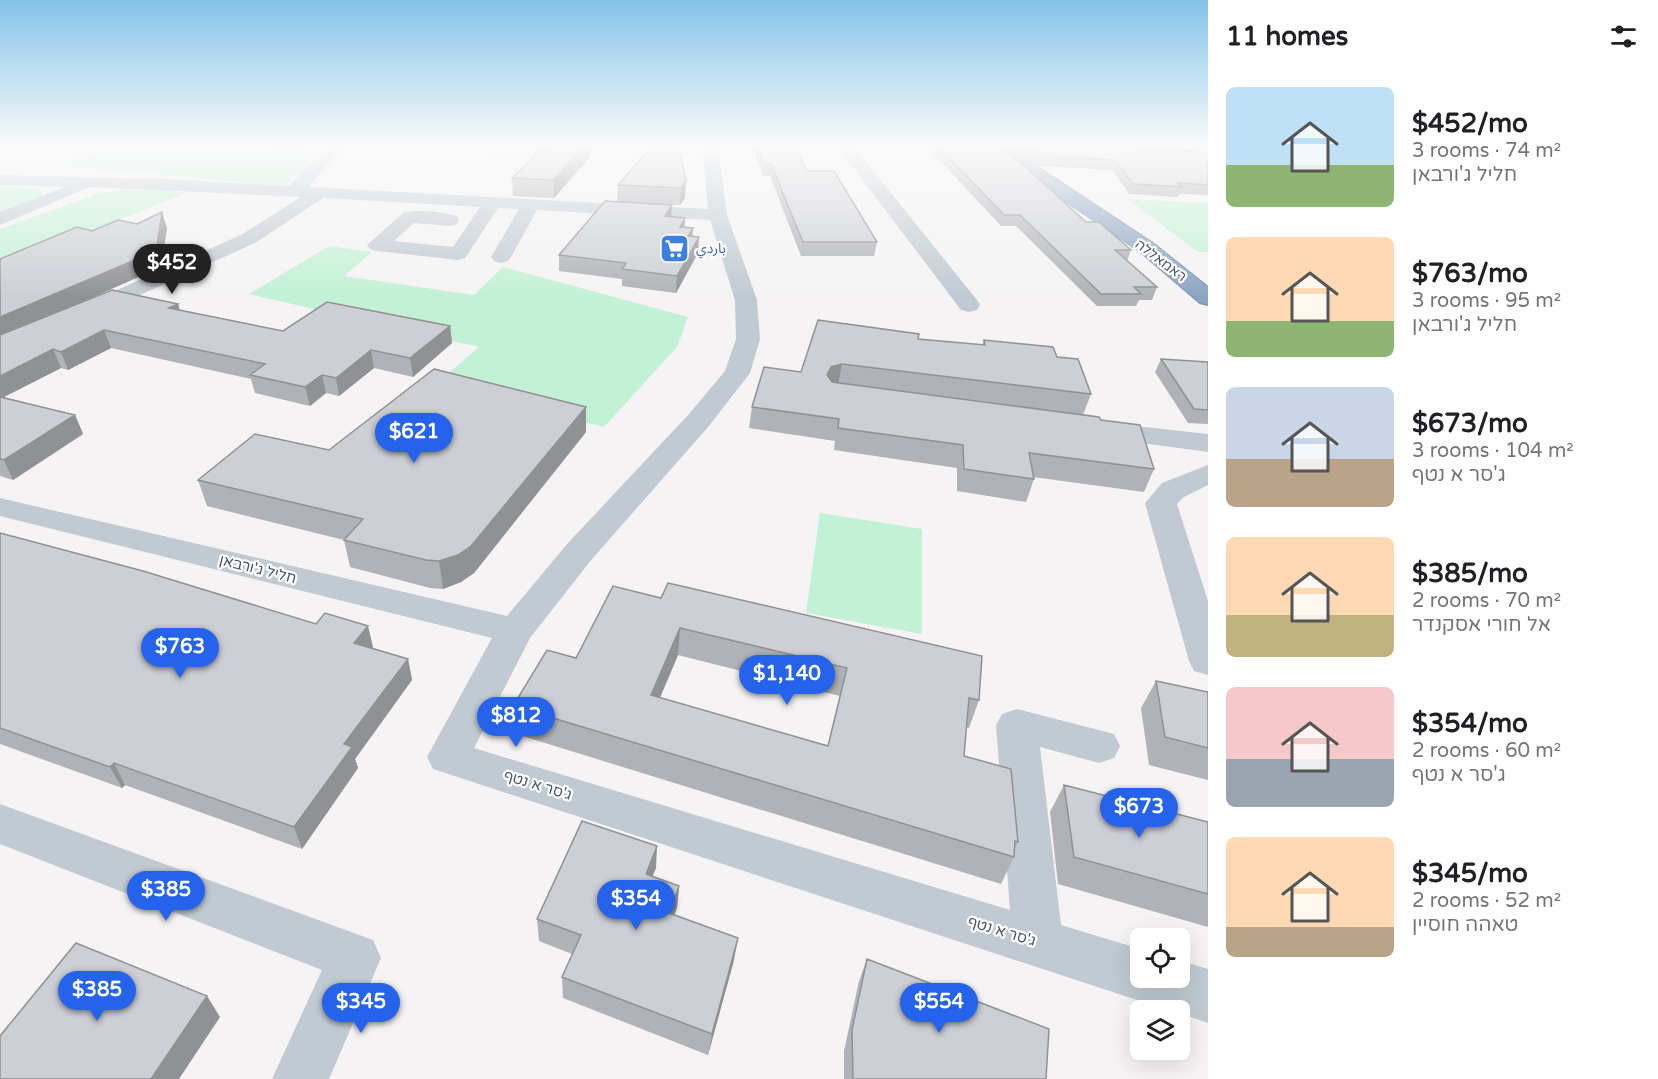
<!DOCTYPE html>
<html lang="en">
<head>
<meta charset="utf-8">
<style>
	:root { --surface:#fff; --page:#f2f2f2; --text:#202124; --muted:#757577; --accent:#2563eb }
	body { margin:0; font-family:"Varela Round","Noto Sans Arabic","Noto Sans Hebrew",sans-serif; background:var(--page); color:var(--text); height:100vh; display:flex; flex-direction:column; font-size:22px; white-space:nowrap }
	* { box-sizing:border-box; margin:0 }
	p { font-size:20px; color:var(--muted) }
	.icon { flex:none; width:33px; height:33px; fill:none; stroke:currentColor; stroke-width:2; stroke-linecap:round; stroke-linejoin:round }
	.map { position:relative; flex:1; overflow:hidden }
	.drawer { display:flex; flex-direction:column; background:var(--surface); width:450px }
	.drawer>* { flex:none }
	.buttons { position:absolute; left:1130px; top:928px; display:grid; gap:12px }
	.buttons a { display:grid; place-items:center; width:60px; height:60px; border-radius:9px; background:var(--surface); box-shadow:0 6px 24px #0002; font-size:30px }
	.price { position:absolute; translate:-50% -51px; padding:0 14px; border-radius:21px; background:var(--accent); color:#fff; font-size:20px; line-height:39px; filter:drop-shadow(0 2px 3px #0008) }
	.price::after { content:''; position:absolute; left:50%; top:36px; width:18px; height:14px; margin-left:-9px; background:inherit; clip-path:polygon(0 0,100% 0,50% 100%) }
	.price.active { background:#222; color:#fff }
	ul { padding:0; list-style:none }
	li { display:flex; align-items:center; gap:18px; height:150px; padding:0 18px }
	li span { display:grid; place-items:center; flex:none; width:168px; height:120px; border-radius:9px; color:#555 }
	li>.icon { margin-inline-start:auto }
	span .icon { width:72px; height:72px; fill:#fffc; stroke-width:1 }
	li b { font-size:26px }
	h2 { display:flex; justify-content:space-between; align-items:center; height:72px; padding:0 18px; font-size:26px }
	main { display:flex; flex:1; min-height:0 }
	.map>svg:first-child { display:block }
	.green { fill:#c3f1d5 }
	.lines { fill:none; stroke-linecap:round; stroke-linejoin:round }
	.stream { fill:#90daee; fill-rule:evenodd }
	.highway-casing { stroke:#7690ad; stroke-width:2 }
	.minor { fill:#c1cad2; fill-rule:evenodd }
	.highway { fill:#8ba5c1; fill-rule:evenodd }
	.wall { fill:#b0b2b7; fill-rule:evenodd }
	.shaded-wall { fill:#909195 }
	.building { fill:#cdcfd5; stroke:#909195; stroke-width:1.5; fill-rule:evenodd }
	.labels { text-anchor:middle; stroke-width:4.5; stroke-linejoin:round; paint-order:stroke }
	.far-shop-label { font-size:14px; fill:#366cbe; stroke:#fff; text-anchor:start }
	.far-street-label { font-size:14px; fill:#4a5661; stroke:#fff }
	.street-label { font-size:15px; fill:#4a5661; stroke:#fff }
</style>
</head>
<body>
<main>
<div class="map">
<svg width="1208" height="1079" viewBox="0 0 1208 1079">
	<rect width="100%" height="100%" fill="#f5f3f3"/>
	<!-- green -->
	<path class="green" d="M115 146H424L423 148 326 147 285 186 61 166Z
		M499 146H576L542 159 489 156Z
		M0 186 39 189 43 194 29 203 0 213Z
		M128 190 188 192 0 269V229L100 193Z
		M1127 199 1208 203V252H1198Z
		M329 246 372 252 344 276 474 295 503 267 688 317 677 347 604 427 436 384 479 347 249 294Z
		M820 513 922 529V634L806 613Z"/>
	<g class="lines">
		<!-- stream -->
		<path class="stream" d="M258 146H270L304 151 301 153 260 147Z"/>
		<defs>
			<path id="highway" d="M984 146H1003L1029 161 1153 243 1208 287V305L1200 303 1139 251Z"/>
		</defs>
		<!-- highway casing -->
		<use href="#highway" class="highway-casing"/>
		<!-- minor -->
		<path class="minor" d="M328 146H344L308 187 708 209 702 146H718L727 215 757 300 760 339 750 373 709 426 592 559 530 638 474 748 1010 910 996 725 1002 714 1017 709 1114 734 1120 746 1114 758 1099 763 1040 747 1061 925 1140 949V978H1179V960L1208 969V1023L1179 1013V1011L1140 1001 433 769 427 757 492 638 0 516V498L507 616 568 543 689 414 725 371 736 339 735 300 710 220 537 210 511 257 508 261 501 263 494 261 491 257 519 209 498 208 465 258 458 260 377 251 370 249 367 245 403 213C419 209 441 212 457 216L459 220 457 224 450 226 414 223 394 241 453 247 480 207 323 198 255 243 87 319 79 317 76 312 79 307 241 235 301 197 90 187 0 225V212L65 187 0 185V175L166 179 289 186Z
			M832 146H850L858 152 977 300 980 305 977 310 969 312 961 310 846 158Z
			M1100 422 1208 434V452L1090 436 1086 430 1090 424Z
			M1208 465V485L1184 497 1177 504 1208 601V675L1194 671 1189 661 1145 503 1162 483Z
			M0 804 373 940 381 958 329 1079H272L322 970 0 844Z"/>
		<!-- highway -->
		<use href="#highway" class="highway"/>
	</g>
	<!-- wall -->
	<path class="wall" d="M678 146 685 198 680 205 617 202 618 185Z
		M752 146H794L807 171 877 242 874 256H801L770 176H763Z
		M926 146H996L1086 222 1131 250 1127 261 1157 287 1152 300H1139L1136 306H1097L1016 226H1001Z
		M1007 146H1082L1208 152V195L1179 194 1178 197 1129 194 1112 170 1040 166Z
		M1158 146H1208V148Z
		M590 157 554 198 513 196 512 178Z
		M672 205 671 217 685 218 684 227 692 236 698 253 676 293 622 286V279L559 271V255Z
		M137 224 167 228 161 267 64 310H179L283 331 450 326 452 343 413 377 374 368 339 396 326 393 310 406 255 393 251 379 111 348 68 370 61 368 4 397 75 415 83 434 13 480 0 476V259Z
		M918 339 982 345 984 340 1057 357 1091 394 1083 415 1101 420 1154 469 1144 492 1033 477 1034 479 1026 502 957 491V468L834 450 835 441 749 428 752 407 801 372Z
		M1161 359 1208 363V424L1188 423 1155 372Z
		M586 432 474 573 461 582 443 589 430 588 350 567 344 540 207 506 198 480 329 450Z
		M0 533 373 647 372 648 408 659 412 680 355 759 358 768 302 849 125 785 122 788 0 744Z
		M613 586 979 700 969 728 966 727 964 756 1018 842 1015 848 1014 857 1001 884 516 734 513 706 576 658ZM678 655 840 696 828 746 660 698Z
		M1156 681 1208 692V780L1149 765 1141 708Z
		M1064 785 1208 822V927L1058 884 1050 812Z
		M656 868 652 877 679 886 677 908 674 915 734 960 708 1055 563 998 562 977 572 954 539 941 537 919Z
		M867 959 1046 1079H844V1051L859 981Z"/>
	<!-- shaded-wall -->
	<path class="shaded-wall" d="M585 146H590V157L554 198 553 180Z
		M686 181 685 198 680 205 681 188Z
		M672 205 671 220 665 216Z
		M162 212 167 228 161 267 0 338V317Z
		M685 218 684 234 680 227Z
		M693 228 692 244 688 236Z
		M699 237 698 253 676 293 677 276Z
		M178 304 183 321 169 308Z
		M450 326 452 343 413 377 410 358Z
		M104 330 111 348 68 370 61 352Z
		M53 349 61 368 0 399V376Z
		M371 350 374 368 339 396 336 378Z
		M842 364 838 385 827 388V375L831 367Z
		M322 375 326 393 310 406 305 387Z
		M586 407V432L474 573 461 582 443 589 439 561Z
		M75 415 83 434 13 480 4 460Z
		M368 626 373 647 359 664 354 643Z
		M680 628 678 655 649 723 651 695Z
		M408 659 412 680 355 759 358 768 302 849 294 827 344 744Z
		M114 763 125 785 122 788 110 767Z
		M657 846 656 868 644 897 646 874Z
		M679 886 677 908 667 936 669 913Z
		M738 938 734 960 708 1055 712 1034Z
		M207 996 220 1017 179 1079H151Z"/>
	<!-- building -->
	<path class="building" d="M563 146H585L553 180 512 178 541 150Z
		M652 146H678L686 181 681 188 618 185Z
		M757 146H794L807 171H834L877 242H803L771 164H764Z
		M938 146H996L1020 162 1086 222H1099L1131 250H1115L1157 287H1134L1141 294H1101L1020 215H1004Z
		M1026 146H1082L1208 152V185L1178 183 1182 187 1133 184 1115 160 1043 156Z
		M605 201 672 205 665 216 685 218 680 227 693 228 688 236 699 237 677 276 622 269 626 263 559 255Z
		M162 212 156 251 0 317V259L77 227 92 231 118 220 137 224Z
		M112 290 178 304 169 308 283 331 327 302 450 326 410 358 371 350 336 378 322 375 305 387 250 375 265 364 104 330 61 352 53 349 0 376V335Z
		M818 320 919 334 918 339 985 345 984 340 1053 347 1057 357 1078 359 1091 394 842 364 831 367 827 375 832 382 1099 417 1101 420 1140 425 1154 469 1029 453 1034 479 964 469 963 445 838 428 839 419 752 407 764 367 801 372Z
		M1161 359 1208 362V410L1194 409Z
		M434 369 586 407 471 546 458 555 439 561 426 560 344 540 363 519 198 480 255 434 329 450Z
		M0 397 75 415 4 460 0 459Z
		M0 533 143 571 316 624 325 613 368 626 354 643 408 659 344 744 352 747 294 827 114 763 110 767 0 728Z
		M668 583 982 656 979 700 969 698 964 756 1011 769 1018 842 1015 841 1014 857 513 706 547 650 576 658 613 586 661 598ZM680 628 847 668 828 746 651 695Z
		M1156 681 1208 692V748L1165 737Z
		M1064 785 1208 822V894L1074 857Z
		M582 821 657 846 646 874 679 886 669 913 738 938 712 1034 562 977 581 935 537 919Z
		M76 943 207 996 151 1079H0V1036Z
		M867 959 1049 1029 1046 1079H853L852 1030Z"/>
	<!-- sky -->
	<linearGradient id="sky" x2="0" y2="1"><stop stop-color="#85c3ea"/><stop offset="0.49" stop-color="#fafafa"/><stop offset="1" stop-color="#fafafa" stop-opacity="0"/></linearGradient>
	<rect width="1208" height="297" fill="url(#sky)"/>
	<!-- icons -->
	<defs>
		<symbol id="supermarket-square" viewBox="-11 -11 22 22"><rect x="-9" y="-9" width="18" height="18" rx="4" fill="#3f7fe0" stroke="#fff"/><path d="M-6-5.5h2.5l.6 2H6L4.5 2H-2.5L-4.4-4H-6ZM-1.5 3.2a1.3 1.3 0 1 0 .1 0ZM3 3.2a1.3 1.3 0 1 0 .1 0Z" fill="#fff"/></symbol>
	</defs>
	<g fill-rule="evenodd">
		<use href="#supermarket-square" x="658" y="232" width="33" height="33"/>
	</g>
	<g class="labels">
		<!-- far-shop labels -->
		<g class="far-shop-label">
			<text x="696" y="253">باردي</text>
		</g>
		<!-- far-street labels -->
		<g class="far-street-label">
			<text transform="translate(1161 260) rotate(37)" y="5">ראמאללה</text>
		</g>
		<!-- street labels -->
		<g class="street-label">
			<text transform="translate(258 569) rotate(14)" y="5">חליל ג'ורבאן</text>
			<text transform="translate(538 785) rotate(17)" y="5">ג'סר א נטף</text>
			<text transform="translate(1002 931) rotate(17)" y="5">ג'סר א נטף</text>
		</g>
	</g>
</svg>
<div class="buttons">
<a><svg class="icon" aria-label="locate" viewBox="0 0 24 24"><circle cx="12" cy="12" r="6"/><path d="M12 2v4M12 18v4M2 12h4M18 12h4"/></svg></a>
<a><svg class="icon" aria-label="layers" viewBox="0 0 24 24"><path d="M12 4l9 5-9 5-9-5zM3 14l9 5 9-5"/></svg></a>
</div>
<b class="price active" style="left:172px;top:295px">$452</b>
<b class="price" style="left:414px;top:464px">$621</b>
<b class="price" style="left:180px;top:679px">$763</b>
<b class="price" style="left:787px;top:706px">$1,140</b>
<b class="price" style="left:516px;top:748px">$812</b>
<b class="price" style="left:1139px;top:839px">$673</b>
<b class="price" style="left:166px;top:922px">$385</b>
<b class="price" style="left:636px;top:931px">$354</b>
<b class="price" style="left:97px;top:1022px">$385</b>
<b class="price" style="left:361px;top:1034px">$345</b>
<b class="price" style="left:939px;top:1034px">$554</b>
</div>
<section class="drawer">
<h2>11 homes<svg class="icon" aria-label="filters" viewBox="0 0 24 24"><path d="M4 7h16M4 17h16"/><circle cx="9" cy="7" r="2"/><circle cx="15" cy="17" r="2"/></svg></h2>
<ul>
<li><span style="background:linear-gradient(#bfe0f5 65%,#8fb573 0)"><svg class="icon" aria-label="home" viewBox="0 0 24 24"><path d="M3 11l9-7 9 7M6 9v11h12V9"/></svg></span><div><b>$452/mo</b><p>3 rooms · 74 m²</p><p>חליל ג'ורבאן</p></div></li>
<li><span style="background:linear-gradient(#ffd9b3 70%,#8fb573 0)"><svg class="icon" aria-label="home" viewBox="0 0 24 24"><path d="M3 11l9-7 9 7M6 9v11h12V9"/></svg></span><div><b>$763/mo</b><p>3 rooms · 95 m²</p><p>חליל ג'ורבאן</p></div></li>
<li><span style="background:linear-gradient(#c9d6e8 60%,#b9a48a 0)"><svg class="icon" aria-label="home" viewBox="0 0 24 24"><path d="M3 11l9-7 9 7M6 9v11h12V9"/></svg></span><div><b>$673/mo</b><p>3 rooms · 104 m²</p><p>ג'סר א נטף</p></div></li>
<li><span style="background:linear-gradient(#ffd9b3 65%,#c2b280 0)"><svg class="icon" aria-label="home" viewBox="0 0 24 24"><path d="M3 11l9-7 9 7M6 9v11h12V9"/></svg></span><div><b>$385/mo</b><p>2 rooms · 70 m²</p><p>אל חורי אסקנדר</p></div></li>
<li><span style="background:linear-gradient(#f6c9c9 60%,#9aa5b1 0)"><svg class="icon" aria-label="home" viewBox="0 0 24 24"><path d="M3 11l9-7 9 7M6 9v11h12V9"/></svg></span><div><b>$354/mo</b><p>2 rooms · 60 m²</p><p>ג'סר א נטף</p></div></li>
<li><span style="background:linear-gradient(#ffd9b3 75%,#b9a48a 0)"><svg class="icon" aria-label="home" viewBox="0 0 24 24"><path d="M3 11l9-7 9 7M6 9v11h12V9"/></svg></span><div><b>$345/mo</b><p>2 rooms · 52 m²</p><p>טאהה חוסיין</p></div></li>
</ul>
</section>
</main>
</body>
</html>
